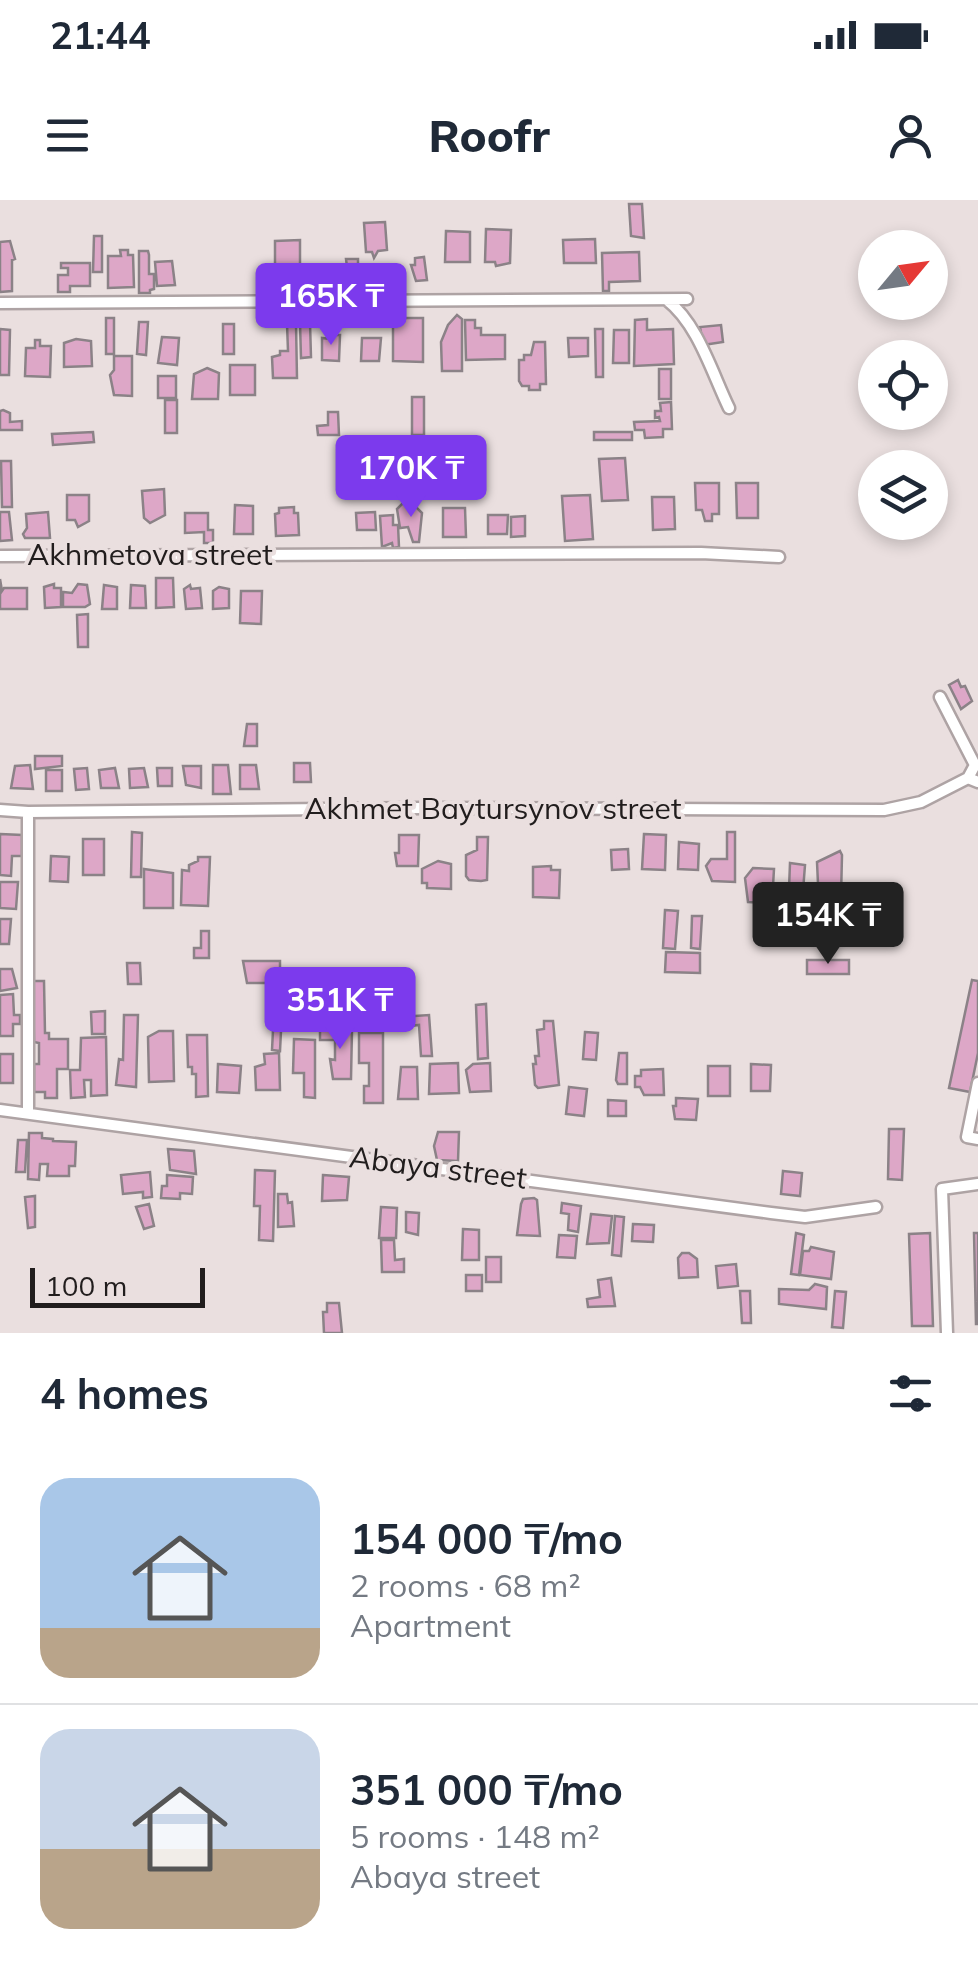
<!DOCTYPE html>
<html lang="en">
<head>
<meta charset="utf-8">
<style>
	:root { --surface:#fff; --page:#f2f2f3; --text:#1f2937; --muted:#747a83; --line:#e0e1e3; --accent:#7c3aed }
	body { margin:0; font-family:Mulish,sans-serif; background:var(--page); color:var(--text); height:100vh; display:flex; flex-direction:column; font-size:38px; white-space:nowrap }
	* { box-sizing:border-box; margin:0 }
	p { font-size:32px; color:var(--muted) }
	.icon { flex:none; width:55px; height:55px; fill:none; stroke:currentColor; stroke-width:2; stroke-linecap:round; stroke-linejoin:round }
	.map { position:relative; height:1133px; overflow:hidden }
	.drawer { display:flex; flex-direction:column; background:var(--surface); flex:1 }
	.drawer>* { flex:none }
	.needle { width:65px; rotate:61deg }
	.tools { position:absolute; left:858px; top:30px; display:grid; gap:20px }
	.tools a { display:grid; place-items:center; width:90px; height:90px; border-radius:50%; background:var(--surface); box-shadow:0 5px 15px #0003; font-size:50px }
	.scale { position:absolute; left:30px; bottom:25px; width:175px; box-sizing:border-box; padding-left:10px; border:5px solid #211d1d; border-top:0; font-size:28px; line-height:35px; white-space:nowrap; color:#211d1d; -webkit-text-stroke:8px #eadfdf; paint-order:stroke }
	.price { position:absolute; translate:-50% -85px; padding:0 22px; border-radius:10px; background:var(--accent); color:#fff; font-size:32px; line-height:65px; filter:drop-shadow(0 2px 5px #0008) }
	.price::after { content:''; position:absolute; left:50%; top:60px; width:30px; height:22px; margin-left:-15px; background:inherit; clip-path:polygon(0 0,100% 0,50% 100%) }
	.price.active { background:#222; color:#fff }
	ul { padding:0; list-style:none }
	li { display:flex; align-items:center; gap:30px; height:250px; padding:0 40px }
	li+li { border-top:2px solid var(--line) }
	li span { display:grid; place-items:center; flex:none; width:280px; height:200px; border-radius:30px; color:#555 }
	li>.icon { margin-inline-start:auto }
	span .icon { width:120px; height:120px; fill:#fffc; stroke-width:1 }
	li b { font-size:42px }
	h2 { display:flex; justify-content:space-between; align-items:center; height:120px; padding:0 40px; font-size:42px }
	.status { display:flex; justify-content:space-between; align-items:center; height:70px; padding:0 50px; background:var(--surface); direction:ltr }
	.status svg { height:28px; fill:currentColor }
	header { display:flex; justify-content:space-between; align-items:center; height:130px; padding:0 40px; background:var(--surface); font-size:45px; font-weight:800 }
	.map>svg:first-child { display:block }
	.building { fill:#dda7c7; stroke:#8b8287; stroke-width:2.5 }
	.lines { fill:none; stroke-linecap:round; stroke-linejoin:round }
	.minor-casing { stroke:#aea3a4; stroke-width:15 }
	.minor { stroke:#fff; stroke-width:10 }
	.labels { text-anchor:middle; stroke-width:8; stroke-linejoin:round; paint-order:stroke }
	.street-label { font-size:30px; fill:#211d1d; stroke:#eadfdf }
</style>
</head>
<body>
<div class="status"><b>21:44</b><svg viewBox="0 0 49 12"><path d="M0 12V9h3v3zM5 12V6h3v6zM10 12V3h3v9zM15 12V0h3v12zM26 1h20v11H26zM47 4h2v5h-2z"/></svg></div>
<header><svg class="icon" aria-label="menu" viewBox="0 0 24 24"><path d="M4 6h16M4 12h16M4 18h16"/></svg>Roofr<svg class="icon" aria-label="person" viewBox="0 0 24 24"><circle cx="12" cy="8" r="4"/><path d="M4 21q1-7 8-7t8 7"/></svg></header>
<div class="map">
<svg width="978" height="1133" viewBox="0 0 978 1133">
	<rect width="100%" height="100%" fill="#eadfdf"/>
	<!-- building -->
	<path class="building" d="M629 4H642L644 38 631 36Z
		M385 22 387 50 378 51 374 58 372 52H366L364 23Z
		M486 29 511 30 510 63 496 66 495 62H485Z
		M446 31 470 32V62H445Z
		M94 36H102V72H93Z
		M595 39 596 63H564L563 40Z
		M300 40V69H275V41Z
		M10 41 15 59 12 60V91L0 92V42Z
		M120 50H128V55H133L134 87 108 88V56H121Z
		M139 51H148L149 55V74H154V89L150 90V93H139Z
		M639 52 640 81 609 82V91H603L602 53Z
		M424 57 427 80 416 81 411 65H415V58Z
		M346 59H358V82L349 83Z
		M172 61 175 85 157 86 155 62Z
		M61 63H90V86H70V92H58V75H68V68H61Z
		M302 73 305 95 285 96 287 74Z
		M457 115 462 119V171H442L441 142 448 125Z
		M106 118H114V154H106Z
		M393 118H423V162L393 161Z
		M647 119V130L673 129 674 164 634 166 635 120Z
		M465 120H475V128H481V135H505V159L466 160Z
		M139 122H148L146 155 137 154Z
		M300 123H310L311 157 301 158Z
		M223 124H234V154H223Z
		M287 124H296L297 178H273L272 157 280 155V151H288Z
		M721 125 723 142 703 145 700 127Z
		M0 129 10 130 9 175H0Z
		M595 129H603V177H596Z
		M614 130H629V163H613Z
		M331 135H340L339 161 322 160V138L331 139Z
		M162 137 179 138 177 165 158 163Z
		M362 138H381L379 161H361Z
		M568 138H588V156L569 157Z
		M76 139 91 141 92 166 64 167V143Z
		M35 140H40V146H51L50 177 25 176 26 148H35Z
		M534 142H545L546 184H540V190H529V186H522L519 181V160H524V155H531Z
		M114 156H132V196L114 195 110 175 114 170Z
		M230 165H255V195H230Z
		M207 168 219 173 218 199H192L194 174Z
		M659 169H671V199H659Z
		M158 176H176V198H158Z
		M412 197H424V235H412Z
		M165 200H177V233H165Z
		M671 202 672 229H663V237L645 238 644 230H635L634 222 660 221 659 217 655 218V211H661L660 203Z
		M3 210 10 213V222L22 221V230H0V211Z
		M328 212H338L339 235H318L317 226 328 225Z
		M93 232 94 242 53 245 52 234Z
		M594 232H632V240H594Z
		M625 258 628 300 602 301 599 259Z
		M1 261H11L12 307H2Z
		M695 283H719V314H712V321H705L702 310H696Z
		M736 283H758V318H737Z
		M164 289 165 315 150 323 144 318 142 291Z
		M67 295H89V321L78 327 75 320H67Z
		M590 295 593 339 565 341 562 296Z
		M652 297H674L675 329 653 330Z
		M403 303H412L422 313 419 342H413L408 327 400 328 397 309Z
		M235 305 253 306V334H234Z
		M294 307V313H298L299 335 276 336 275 314 279 313V308Z
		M443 308H465L466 337H443Z
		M0 312H9L12 340 0 341Z
		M48 312 50 338H25L23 334 27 328 26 314Z
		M375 312 376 330H357L356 313Z
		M185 313H208V330H213V343H204V332L185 333Z
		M393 315V325H398L399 347 393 348 392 343 382 347 380 316Z
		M488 315H508L507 334H488Z
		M525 316V336L511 337V317Z
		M156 378H173L174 407 156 408Z
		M0 379 2 391 4 388H27V409H0Z
		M54 384V388H61V407L45 408 44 387Z
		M78 384 87 385 90 404 85 407H63V392L72 393Z
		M104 385 117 387V409H102Z
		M131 385 145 386 146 408H130Z
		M190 385 191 389 200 388 202 408 186 409 184 389Z
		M219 387 229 389V408L213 409V391Z
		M241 391H262L261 424 240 423Z
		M88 414V447H78L77 415Z
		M958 480 961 487 965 486 972 501 961 509 949 485Z
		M247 524H257V546H244Z
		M35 556H62V566L35 569Z
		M294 563H310L311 582H294Z
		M30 565 33 589 11 588 15 566Z
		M213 565H228L231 594H213Z
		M240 565H256L259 589H240Z
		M183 566H201V588L186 585Z
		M87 568 89 589 76 590 74 569Z
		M115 568 119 588H101L99 570Z
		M144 568 148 587 130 588 129 569Z
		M157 568H172V586H158Z
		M46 570H62V591H46Z
		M132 632 142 633 141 677H131Z
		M727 632H735V682L712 681 706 666 711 659H727Z
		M0 634 22 635V656H12L11 676 0 675Z
		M644 634 666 635 665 670 642 669Z
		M399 635H419L418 666H397L395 653H399Z
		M477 637H488L487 680 481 681 469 680 466 676V655L477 650Z
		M83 639H104V675H83Z
		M679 642 699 644 698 670 678 669Z
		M628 649 629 669 612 670 611 650Z
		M840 651 842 655 841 698 823 697 818 684 817 662Z
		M51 656 69 657 68 682 50 681Z
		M198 657H210L208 706 181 705 182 670 189 671V665L198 661Z
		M438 661 451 664V689L427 688V683H422V669Z
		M790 663 805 665 803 691 789 689Z
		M551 666V670H560L559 698 533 697V667Z
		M753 668 774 669 772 703 748 702 745 678Z
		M144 669 173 673V708H144Z
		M0 682H18L16 709 0 708Z
		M665 710 678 711 675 749 663 748Z
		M692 716H702L700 749 691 748Z
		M0 719H11L9 744H0Z
		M201 731H209V758H194V748H201Z
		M666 752 700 753V773L665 772Z
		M807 760H849V774H807Z
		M243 761H280V806H272V783H247Z
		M127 763H140L141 784H128Z
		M0 769H12L17 788 0 791Z
		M972 780 978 781V853L970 892 949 888Z
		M33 781H44L45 833H49V839H68V869H57V898H45V892H34V864H39V843L34 842Z
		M13 794 14 815H20V824H13V836H0V795Z
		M486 804 488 858 478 859 476 805Z
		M105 811V834H92L91 812Z
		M274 811H282L280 851 272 850Z
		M124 815H138L136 887 116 885 119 859 123 860Z
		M429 815 432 856H421L419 825 401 827 400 817Z
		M544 821H553L559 885 538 888 535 885 533 864H536L535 856H539L537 830 544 829Z
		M320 830H352L351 879H333L330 859 335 860V840H320Z
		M159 831H173L174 881 149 882 148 837Z
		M585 832 598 833 596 860 583 859Z
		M359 833H383V903H364V886H369V863H359Z
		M187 835H207L208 896 196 897V874H192V867H188Z
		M106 837 107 895 91 896V880H84L85 897 71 898 70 870H80L81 838Z
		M294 839 315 840V898L304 897V873H293Z
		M279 853 280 890H256L255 867 265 864 264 854Z
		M619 853H627V884H618L616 880Z
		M0 854H13V883H0Z
		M458 863 459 893 429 894 430 864Z
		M490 863 491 891 470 892 466 870 473 864Z
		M218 864 241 866 239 893 217 892Z
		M751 864 771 865 770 891H751Z
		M708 866H730V896H708Z
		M401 867H417L418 899H398Z
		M663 869 664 895H644L640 887H635V876H641V870Z
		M569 887 587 889 584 916 566 914Z
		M676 898 698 899 696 920 675 919 673 906H676Z
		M608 900 626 901V916H608Z
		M889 929H904L902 980 888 979Z
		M438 932H459L458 961 437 960 434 946Z
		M29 933H42V938L53 939V941L76 942 75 966H69V976H47L48 964H40L39 980 28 979Z
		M18 940H27L25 972H16Z
		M168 949 194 951 196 974 170 970Z
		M255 970 275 971 273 1041 259 1040 260 1006H254Z
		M783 971 802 973 800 996 781 994Z
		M150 972 152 997 143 998V992L123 994 121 975Z
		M167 975 193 977 192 994 180 993V999L161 998 162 986H167Z
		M323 975 349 977 347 1000 322 1001Z
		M278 994H287L288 1003 292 1002 294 1026 278 1027Z
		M35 996V1027L28 1028 25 997Z
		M534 998 537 1000 540 1036 517 1035 521 1004 523 999Z
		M562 1003 581 1006 578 1032 568 1030 569 1014 561 1013Z
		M149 1004 154 1026 144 1029 136 1007Z
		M381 1007 397 1008 396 1038H379Z
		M406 1012 419 1013 418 1035 406 1032Z
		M591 1014 612 1016 609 1043 587 1044Z
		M615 1016 624 1017 621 1056 612 1055Z
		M633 1024 654 1025 653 1042 632 1041Z
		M463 1029 479 1030V1060H462Z
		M796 1033 804 1035 799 1075 791 1074Z
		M930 1033 933 1126H912L909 1034Z
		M974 1033H978V1124H976Z
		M559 1035 577 1036 575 1058 557 1057Z
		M381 1040H394L395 1060 404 1059V1072H382Z
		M811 1047 834 1052 831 1079 800 1075 803 1051H809Z
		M682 1053H689L697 1059 698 1077 679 1078 678 1058Z
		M486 1057H501V1082H486Z
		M736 1064 738 1086 718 1088 716 1066Z
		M466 1075H482V1091H466Z
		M611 1078 615 1106 588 1107 587 1099 600 1097 598 1080Z
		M815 1084 827 1087 826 1109 779 1104V1089L809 1090Z
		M740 1091H750L751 1123H742Z
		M835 1091 846 1092 843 1128 832 1127Z
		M327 1103H339L342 1133H324L323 1112H327Z"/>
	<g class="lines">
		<defs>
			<path id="minor" d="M667 100C698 124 712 173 729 208
				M0 103 687 99
				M0 356 701 353 779 357
				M940 497 975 565 968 578
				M0 610 28 612 424 608 884 610 921 602 968 578 978 582
				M978 883 967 937 978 939
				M0 910 771 1013 805 1017 876 1007
				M28 913V612
				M947 1133 942 989 978 984"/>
		</defs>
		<!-- minor casing -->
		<use href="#minor" class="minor-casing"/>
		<!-- minor -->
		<use href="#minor" class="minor"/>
	</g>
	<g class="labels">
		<!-- street labels -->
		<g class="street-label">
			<text x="150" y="365">Akhmetova street</text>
			<text x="493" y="619">Akhmet Baytursynov street</text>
			<text transform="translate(438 968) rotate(7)" y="10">Abaya street</text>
		</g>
	</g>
</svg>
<div class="tools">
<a><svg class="needle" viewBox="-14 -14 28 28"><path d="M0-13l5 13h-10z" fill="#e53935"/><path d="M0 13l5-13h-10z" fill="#747a83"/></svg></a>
<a><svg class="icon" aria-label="locate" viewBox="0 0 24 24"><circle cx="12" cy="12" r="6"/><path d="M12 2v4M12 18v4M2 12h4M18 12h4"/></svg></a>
<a><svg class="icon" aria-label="layers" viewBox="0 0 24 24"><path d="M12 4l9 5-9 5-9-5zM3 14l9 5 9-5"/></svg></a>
</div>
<div class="scale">100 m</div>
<b class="price" style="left:331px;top:148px">165K ₸</b>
<b class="price" style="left:411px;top:320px">170K ₸</b>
<b class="price active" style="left:828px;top:767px">154K ₸</b>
<b class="price" style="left:340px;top:852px">351K ₸</b>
</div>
<section class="drawer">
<h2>4 homes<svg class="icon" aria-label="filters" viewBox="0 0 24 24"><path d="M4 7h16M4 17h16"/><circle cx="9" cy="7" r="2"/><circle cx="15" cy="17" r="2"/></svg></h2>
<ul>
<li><span style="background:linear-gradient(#a9c7e8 75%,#b9a48a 0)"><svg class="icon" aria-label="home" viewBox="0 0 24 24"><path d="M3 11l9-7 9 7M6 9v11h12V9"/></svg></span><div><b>154 000 ₸/mo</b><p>2 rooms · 68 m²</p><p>Apartment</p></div></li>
<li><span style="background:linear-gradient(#c9d6e8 60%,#b9a48a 0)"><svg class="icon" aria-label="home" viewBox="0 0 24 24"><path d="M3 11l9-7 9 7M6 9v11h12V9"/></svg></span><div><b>351 000 ₸/mo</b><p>5 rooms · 148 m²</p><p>Abaya street</p></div></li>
</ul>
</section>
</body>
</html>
